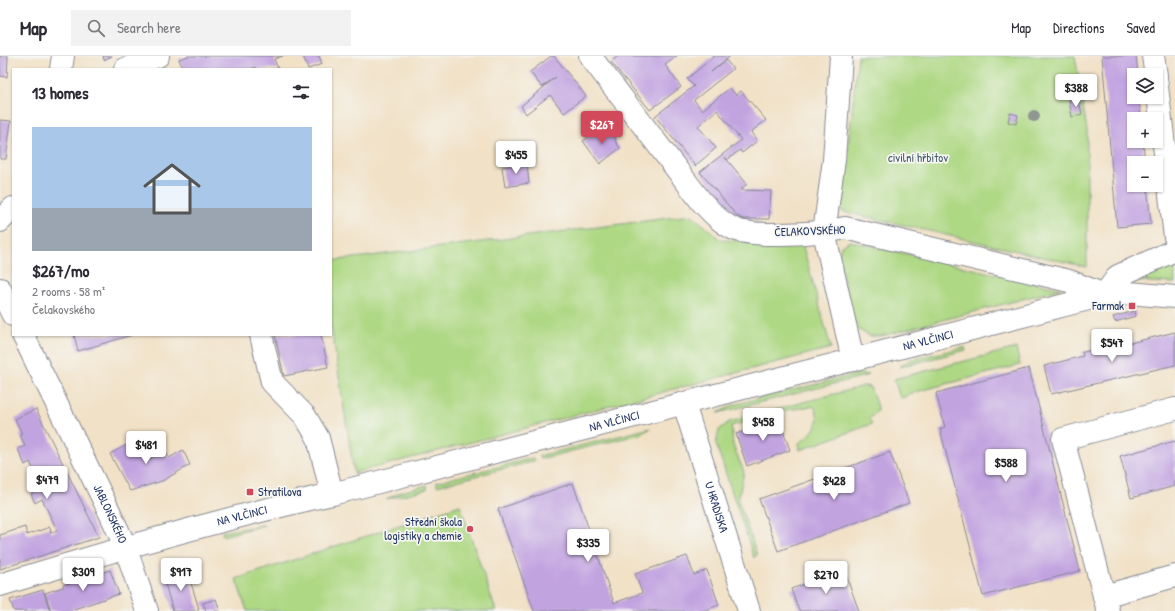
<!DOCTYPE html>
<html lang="en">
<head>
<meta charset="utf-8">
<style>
	:root { --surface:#fff; --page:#f2f2f3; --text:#2b2b33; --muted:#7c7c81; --line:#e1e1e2; --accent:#d1495b }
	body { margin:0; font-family:"Patrick Hand",sans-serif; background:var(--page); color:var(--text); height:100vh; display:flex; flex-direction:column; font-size:15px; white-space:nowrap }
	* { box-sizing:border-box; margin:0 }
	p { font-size:13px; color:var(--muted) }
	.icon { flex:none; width:22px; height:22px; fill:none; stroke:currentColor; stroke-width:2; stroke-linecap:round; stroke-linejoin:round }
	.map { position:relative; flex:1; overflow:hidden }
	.side { position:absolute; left:12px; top:12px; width:320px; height:268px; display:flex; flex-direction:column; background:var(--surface); border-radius:0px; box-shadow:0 1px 3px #0004 }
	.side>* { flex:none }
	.fabs { position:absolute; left:1127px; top:12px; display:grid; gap:8px }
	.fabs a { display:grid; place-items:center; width:36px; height:36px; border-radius:0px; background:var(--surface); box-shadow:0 1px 3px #0004; font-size:20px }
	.price { position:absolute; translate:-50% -34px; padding:0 9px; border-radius:4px; background:#fff; color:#222; font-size:13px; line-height:26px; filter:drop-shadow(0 1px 2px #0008) }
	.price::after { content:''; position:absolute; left:50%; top:24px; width:12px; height:9px; margin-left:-6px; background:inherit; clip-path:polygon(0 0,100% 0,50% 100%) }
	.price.active { background:var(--accent); color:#fff }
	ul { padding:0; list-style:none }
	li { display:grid; align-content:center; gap:8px; height:212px; padding:0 20px }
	li span { display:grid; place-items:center; height:124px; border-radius:0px; color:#555 }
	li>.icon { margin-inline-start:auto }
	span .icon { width:72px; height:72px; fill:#fffc; stroke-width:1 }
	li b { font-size:17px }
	h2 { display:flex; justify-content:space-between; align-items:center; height:48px; padding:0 20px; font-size:17px }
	header { display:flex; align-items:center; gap:24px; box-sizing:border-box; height:56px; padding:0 20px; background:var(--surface); border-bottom:1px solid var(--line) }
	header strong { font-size:19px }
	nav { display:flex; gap:22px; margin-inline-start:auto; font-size:14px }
	.search { width:280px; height:36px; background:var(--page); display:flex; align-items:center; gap:10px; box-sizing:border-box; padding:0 14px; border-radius:0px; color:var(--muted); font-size:15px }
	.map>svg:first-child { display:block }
	.green { fill:#aed883; stroke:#648470 }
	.building { fill:#c1a3e0 }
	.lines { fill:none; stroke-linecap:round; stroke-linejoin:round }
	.minor-casing { stroke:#868892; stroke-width:24 }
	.minor { stroke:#fff; stroke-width:22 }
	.tree { fill:#909692 }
	.poi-dot { fill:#d1495b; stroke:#f6f6f2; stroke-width:1.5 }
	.labels { text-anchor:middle; stroke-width:3.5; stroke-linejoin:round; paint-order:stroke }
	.park-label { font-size:12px; fill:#405967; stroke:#f6f6f2 }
	.street-label { font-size:12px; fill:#1b2f5e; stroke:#f6f6f2 }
	.poi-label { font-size:12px; fill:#1b2f5e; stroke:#f6f6f2; text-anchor:end }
</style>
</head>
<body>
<header>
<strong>Map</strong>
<div class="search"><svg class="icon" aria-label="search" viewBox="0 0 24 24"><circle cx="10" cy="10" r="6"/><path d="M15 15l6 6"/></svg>Search here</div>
<nav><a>Map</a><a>Directions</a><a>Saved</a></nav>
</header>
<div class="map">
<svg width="1175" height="555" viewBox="0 0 1175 555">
	<rect width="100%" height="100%" fill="#f6f6f2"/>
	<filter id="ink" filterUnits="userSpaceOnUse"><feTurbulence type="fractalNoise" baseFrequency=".025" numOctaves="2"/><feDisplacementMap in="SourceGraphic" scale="8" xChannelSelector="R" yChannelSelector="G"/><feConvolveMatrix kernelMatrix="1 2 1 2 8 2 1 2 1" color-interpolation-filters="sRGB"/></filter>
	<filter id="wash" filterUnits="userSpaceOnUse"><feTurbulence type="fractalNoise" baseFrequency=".012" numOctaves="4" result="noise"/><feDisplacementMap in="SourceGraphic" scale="16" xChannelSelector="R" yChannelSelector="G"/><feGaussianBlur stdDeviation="0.9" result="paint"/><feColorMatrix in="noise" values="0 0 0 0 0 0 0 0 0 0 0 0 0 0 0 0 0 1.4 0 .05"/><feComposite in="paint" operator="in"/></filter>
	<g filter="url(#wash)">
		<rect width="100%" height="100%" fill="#f1e1c6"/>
		<!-- green -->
		<path class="green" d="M858 0H1075L1087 74V211L841 155Z
			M692 159 721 184 802 187 831 292 354 417 331 269V205Z
			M850 185 1061 233 882 280H870L859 274 853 263 838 201 841 190Z
			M1175 205V227L1129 225Z
			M965 291 966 294 899 311 910 304Z
			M1016 292 1020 309 908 338V340L900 342 894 323Z
			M861 317 869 319 718 357 733 349Z
			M864 330 870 331 877 351V355L869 363 872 368 800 394 799 387C811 379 823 367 815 352L812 350 788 354 731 370 733 389 744 416 738 444 757 499 754 502 716 388 719 374 729 366Z
			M651 372 641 378 540 403 539 400Z
			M533 402 534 405 437 430V426Z
			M427 429V433L387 443 401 436Z
			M460 449 496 555H247L236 523Z
			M264 469 223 480 222 476Z"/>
		<g id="blocks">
			<!-- building -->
			<path class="building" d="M0 0H8L7 21 0 20Z
				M103 0H112L104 4Z
				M188 0H283L274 3 278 13H256L255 11 250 13H183L179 3Z
				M303 0H319L322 8 308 13Z
				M551 0H554L586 40 564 57 550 39 526 58 521 50 556 21 542 31 530 16Z
				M618 0H677L665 9 681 31 650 54 611 6Z
				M714 0H730L711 16 726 4 733 13 694 44 702 54 730 32 736 39 741 35 766 64 751 76 757 85 742 97 740 94 727 104 724 100 747 128 740 134 771 135 769 163H743L737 160 700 116 741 84 717 54 698 70 716 92 695 110 655 60 694 30 687 23Z
				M1102 0H1136L1138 19H1134V41H1139L1141 63H1134V85H1143L1145 107H1134V129H1147L1151 168 1117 171Z
				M1079 42 1082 59 1072 61 1069 44Z
				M1010 57 1018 59 1016 68 1008 66Z
				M0 64 11 65 6 103H0Z
				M604 70 616 83 615 85 620 92 600 108 583 85Z
				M527 108 529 127 505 131 502 111Z
				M1135 255 1136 260 1115 266 1113 261Z
				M1175 276V309L1051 338 1044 310 1083 300 1082 296H1084L1129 284 1130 287Z
				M74 279H132L78 295Z
				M275 279H321L328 311 284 320Z
				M1029 312 1080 515 983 540 940 373 945 371 936 337Z
				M36 353 99 481 0 513V479L25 471 27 479 50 471 51 477 57 474 42 443 35 447 31 438 38 434 31 421 36 419 30 406 25 409 18 393 25 390 20 379 22 378 15 363Z
				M779 363 790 394 747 410 736 378Z
				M143 380 149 390 144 393 150 403 165 395 169 402 183 394 190 409 162 425 130 435 110 398Z
				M1175 385V430L1131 442 1120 400Z
				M890 396 909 447 778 495 759 443Z
				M573 427 614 547 642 537 635 518 687 500 694 519 707 514 719 549 703 555H534L498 453Z
				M110 514 119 538 71 554 72 555H51L45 537 63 531V529Z
				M187 514 199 553 192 555H173L163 521Z
				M844 514 859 555H799L791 533Z
				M43 534 50 555H14L10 544Z
				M216 543 220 555H206L203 547Z"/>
		</g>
	</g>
	<g filter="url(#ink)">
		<use href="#blocks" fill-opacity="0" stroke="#868892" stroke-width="1"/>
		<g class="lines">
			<defs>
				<g id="minor">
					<path d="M590 0 701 145C711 156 721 167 734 173 755 182 822 177 845 172L1069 225 1104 239"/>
					<path d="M841 0 834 104 824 176 853 304"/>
					<path d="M1153 0 1156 19"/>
					<path d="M61 13 63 0"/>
					<path d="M125 13 158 0"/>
					<path d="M1156 22 1175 181"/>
					<path d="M0 165 13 152"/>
					<path d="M0 233 13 259"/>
					<path d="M1104 239 1118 220 1175 194"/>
					<path id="s1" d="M23 279 110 457 125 490 147 555"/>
					<path d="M261 279 272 326 305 360 318 382 332 438"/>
					<path id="s2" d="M684 348 749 555"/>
					<path id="s3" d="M0 529C110 495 220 463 332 438L1104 239 1129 237 1175 241"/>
					<path d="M1104 540 1175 520"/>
					<path d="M1108 555 1063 383 1175 353"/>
				</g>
			</defs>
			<!-- minor casing -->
			<use href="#minor" class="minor-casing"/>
			<!-- minor -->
			<use href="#minor" class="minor"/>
		</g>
		<!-- trees -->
		<circle class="tree" cx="1034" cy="60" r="6"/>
	</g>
	<!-- markers -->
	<g class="poi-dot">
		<rect x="1128" y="246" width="8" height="8" rx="2"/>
		<rect x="246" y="432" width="8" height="8" rx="2"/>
		<circle cx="470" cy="473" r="4"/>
	</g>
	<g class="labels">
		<!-- park labels -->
		<g class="park-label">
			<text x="918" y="106">civilní hřbitov</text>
		</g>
		<!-- street labels -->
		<g class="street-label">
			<text transform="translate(810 175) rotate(-2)" y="4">ČELAKOVSKÉHO</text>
			<text dy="4" stroke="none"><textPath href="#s3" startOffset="960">NA VLČINCI</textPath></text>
			<text dy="4" stroke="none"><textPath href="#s3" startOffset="636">NA VLČINCI</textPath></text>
			<text dy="4" stroke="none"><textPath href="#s2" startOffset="108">U HRADISKA</textPath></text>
			<text dy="4" stroke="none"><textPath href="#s3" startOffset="252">NA VLČINCI</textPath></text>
			<text dy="4" stroke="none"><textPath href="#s1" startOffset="199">JABLONSKÉHO</textPath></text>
		</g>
		<!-- poi labels -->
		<g class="poi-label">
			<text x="1124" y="254">Farmak</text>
			<text x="258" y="440" text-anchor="start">Stratilova</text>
			<text x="462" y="470">Střední škola<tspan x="462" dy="14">logistiky a chemie</tspan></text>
		</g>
	</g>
</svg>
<div class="fabs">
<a><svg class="icon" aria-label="layers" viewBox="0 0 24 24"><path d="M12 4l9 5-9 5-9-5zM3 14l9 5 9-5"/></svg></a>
<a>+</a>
<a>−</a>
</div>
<b class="price" style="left:1076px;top:52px">$388</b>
<b class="price active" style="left:602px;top:89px">$267</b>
<b class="price" style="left:516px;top:119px">$455</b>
<b class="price" style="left:1112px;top:307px">$547</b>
<b class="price" style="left:763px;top:386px">$458</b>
<b class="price" style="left:146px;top:409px">$481</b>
<b class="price" style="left:1006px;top:427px">$588</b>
<b class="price" style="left:47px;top:444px">$479</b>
<b class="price" style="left:834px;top:445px">$428</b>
<b class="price" style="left:588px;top:507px">$335</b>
<b class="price" style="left:83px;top:536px">$309</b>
<b class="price" style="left:181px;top:536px">$917</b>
<b class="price" style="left:826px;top:539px">$270</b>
<section class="side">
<h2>13 homes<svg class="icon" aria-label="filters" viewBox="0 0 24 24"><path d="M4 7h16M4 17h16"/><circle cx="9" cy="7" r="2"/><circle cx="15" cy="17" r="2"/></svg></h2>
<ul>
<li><span style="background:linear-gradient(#a9c7e8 65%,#9aa5b1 0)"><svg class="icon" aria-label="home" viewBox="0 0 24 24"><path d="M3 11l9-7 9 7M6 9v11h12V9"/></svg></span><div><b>$267/mo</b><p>2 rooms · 58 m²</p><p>Čelakovského</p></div></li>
</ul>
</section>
</div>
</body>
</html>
